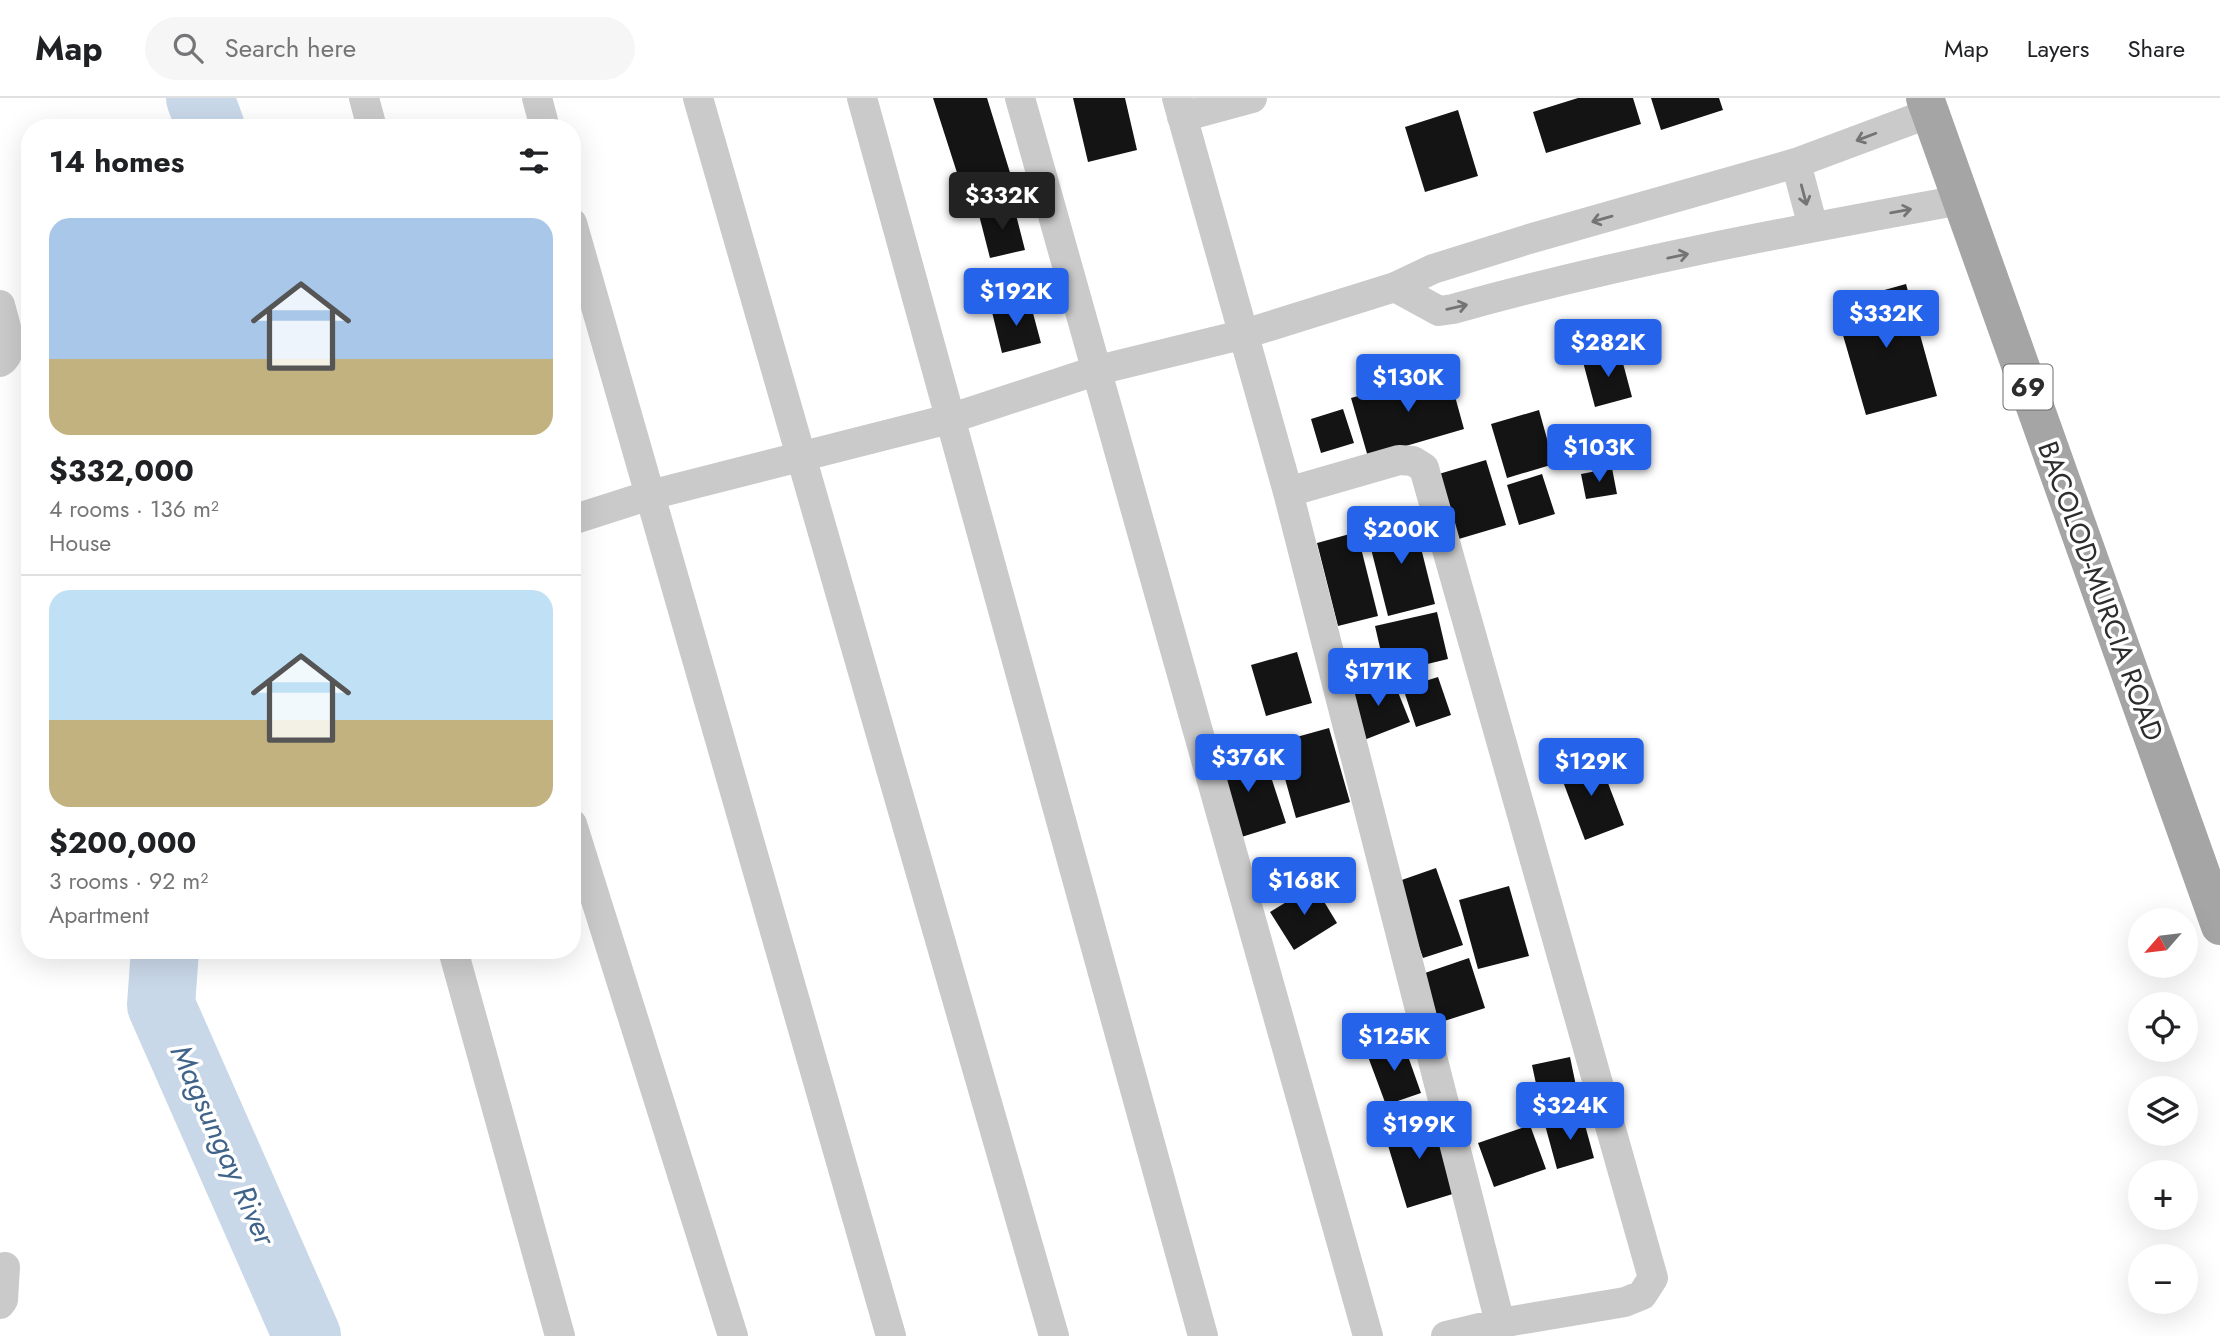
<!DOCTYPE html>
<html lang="en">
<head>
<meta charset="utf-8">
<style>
	:root { --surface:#fff; --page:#f6f6f6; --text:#202124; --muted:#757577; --line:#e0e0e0; --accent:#2563eb }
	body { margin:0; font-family:Jost,sans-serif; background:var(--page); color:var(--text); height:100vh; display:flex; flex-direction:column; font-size:26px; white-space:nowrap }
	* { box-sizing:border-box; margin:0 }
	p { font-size:23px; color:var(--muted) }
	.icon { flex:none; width:38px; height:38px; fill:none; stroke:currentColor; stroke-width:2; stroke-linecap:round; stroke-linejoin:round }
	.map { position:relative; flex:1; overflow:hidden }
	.side { position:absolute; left:21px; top:21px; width:560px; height:840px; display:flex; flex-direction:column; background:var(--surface); border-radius:28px; box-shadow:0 7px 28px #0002 }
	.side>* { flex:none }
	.needle { width:46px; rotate:242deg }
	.fabs { position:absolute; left:2128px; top:810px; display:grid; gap:14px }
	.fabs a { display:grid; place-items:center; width:70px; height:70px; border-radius:50%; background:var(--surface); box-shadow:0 7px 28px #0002; font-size:35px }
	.price { position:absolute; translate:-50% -60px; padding:0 16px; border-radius:7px; background:var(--accent); color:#fff; font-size:23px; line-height:46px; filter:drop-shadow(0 2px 4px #0008) }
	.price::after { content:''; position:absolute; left:50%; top:42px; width:21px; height:16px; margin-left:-10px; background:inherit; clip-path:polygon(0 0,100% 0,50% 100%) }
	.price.active { background:#222; color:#fff }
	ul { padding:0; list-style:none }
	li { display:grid; align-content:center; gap:14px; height:371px; padding:0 28px }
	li+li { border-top:2px solid var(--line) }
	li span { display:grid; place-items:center; height:217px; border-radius:21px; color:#555 }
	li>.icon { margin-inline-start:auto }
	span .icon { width:126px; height:126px; fill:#fffc; stroke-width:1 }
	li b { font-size:30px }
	h2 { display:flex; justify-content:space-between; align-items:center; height:84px; padding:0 28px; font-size:30px }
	header { display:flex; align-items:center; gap:42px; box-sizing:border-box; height:98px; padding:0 35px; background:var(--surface); border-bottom:2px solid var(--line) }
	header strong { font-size:33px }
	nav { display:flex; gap:38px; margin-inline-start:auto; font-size:24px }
	.search { width:490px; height:63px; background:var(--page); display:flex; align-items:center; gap:18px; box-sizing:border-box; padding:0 24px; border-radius:38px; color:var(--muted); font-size:26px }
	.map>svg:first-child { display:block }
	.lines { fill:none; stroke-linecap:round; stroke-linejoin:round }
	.river { stroke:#c9d8e9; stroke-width:68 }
	.building { fill:#141414 }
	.minor { stroke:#cacaca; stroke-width:30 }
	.primary { stroke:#a5a5a5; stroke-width:38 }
	.oneway { stroke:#747474 }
	.labels { text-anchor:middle; stroke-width:7; stroke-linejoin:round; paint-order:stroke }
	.shield { fill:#fff; stroke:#6c6c6c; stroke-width:2 }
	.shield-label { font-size:26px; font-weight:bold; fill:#2d2d2d }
	.street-label { font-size:28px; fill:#2d2d2d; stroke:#fff }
	.water-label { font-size:30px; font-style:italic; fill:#40638a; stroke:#fff }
</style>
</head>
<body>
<header>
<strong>Map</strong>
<div class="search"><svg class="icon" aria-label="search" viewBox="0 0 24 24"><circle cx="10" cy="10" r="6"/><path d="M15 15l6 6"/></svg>Search here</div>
<nav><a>Map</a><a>Layers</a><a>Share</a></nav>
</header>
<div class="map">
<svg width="2220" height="1238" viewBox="0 0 2220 1238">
	<rect width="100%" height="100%" fill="#fff"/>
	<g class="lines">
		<!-- river -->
		<path class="river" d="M200 0 211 30
			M165 852 161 907 307 1238"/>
	</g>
	<!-- building -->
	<path class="building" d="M933 0H987L1016 94 968 109Z
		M1073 0H1125L1137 52 1088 64Z
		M1578 0H1633L1641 26 1546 55 1533 14Z
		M1651 0H1719L1723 12 1661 32Z
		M1458 12 1478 78 1425 94 1405 29Z
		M1014 109 1025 152 990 160 979 117Z
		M1906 186 1937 298 1866 317 1834 206Z
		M1030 204 1041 245 1002 255 992 214Z
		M1620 254 1632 299 1595 309 1583 264Z
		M1448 273 1464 331 1368 359 1351 300Z
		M1343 311 1354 345 1321 355 1311 321Z
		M1539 312 1554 366 1507 380 1491 326Z
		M1486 362 1506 427 1452 443 1432 378Z
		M1612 370 1617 396 1586 401 1581 376Z
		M1542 376 1555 416 1519 427 1507 387Z
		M1413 418 1435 506 1388 518 1366 431Z
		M1357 434 1378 518 1338 528 1317 445Z
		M1437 514 1448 561 1386 576 1375 528Z
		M1297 554 1312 605 1266 618 1251 567Z
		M1392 579 1410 624 1364 642 1346 597Z
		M1438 579 1451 617 1416 629 1403 590Z
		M1329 630 1350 704 1296 720 1275 645Z
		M1262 651 1286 725 1235 741 1211 667Z
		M1598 659 1624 727 1585 742 1559 673Z
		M1436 770 1463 847 1423 860 1396 784Z
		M1314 787 1337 825 1294 852 1270 814Z
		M1509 788 1529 858 1478 871 1459 802Z
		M1469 860 1485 910 1438 925 1422 876Z
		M1403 944 1421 995 1386 1007 1367 956Z
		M1570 959 1580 1007 1542 1014 1532 967Z
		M1431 1016 1456 1095 1407 1110 1383 1031Z
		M1582 1016 1594 1060 1557 1071 1545 1027Z
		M1530 1027 1546 1071 1494 1089 1478 1045Z"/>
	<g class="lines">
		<!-- minor -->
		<path class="minor" d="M364 0 372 30
			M537 0 545 30
			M698 0 1054 1238
			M862 0 1203 1238
			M1020 0 1368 1238
			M1177 0 1288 394 1500 1225
			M1182 19 1252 0
			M1796 65 1813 129
			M572 125 891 1238
			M1395 189 1439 213 1453 211C1620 164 1791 133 1961 102
			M0 207C4 224 17 254 0 264
			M1288 394 1399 362 1413 363 1424 370 1653 1180 1642 1197 1625 1204 1500 1225 1446 1238
			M572 422 650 397 949 321 1098 272 1241 237 1395 189 1433 171 1529 141 1796 65 1930 15
			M572 726 733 1238
			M453 852 560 1238
			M0 1206 3 1202 5 1169"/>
		<!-- primary -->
		<path class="primary" d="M1925 0 2220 828"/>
	</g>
	<!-- one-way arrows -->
	<defs><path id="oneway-shaft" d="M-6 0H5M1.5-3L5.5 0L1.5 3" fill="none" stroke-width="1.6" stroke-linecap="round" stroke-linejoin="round" transform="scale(1.75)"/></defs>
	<g class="oneway">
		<use href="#oneway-shaft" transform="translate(1866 39) rotate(159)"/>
		<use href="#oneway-shaft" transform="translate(1804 97) rotate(75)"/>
		<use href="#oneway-shaft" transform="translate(1901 113) rotate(-10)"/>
		<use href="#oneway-shaft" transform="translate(1602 121) rotate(164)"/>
		<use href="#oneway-shaft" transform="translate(1678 158) rotate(-12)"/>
		<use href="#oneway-shaft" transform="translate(1457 209) rotate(-13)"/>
	</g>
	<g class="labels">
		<!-- shield labels -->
		<rect class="shield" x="2003.5" y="266.5" width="49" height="45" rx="5"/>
		<g class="shield-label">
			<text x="2028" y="298">69</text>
		</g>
		<!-- street labels -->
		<g class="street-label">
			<text transform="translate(2101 493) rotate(70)" y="10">BACOLOD-MURCIA ROAD</text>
		</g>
		<!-- water labels -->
		<g class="water-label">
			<text transform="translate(223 1047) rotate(66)" y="10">Magsungay River</text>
		</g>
	</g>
</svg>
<div class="fabs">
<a><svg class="needle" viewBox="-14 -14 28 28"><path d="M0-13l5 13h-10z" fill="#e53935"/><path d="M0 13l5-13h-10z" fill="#757577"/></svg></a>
<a><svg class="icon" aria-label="locate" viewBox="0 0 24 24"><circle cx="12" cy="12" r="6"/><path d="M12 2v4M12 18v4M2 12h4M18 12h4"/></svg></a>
<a><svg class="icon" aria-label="layers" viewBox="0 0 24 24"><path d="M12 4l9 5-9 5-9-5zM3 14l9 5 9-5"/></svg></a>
<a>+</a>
<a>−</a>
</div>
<b class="price active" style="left:1002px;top:134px">$332K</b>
<b class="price" style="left:1016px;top:230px">$192K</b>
<b class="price" style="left:1886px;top:252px">$332K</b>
<b class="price" style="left:1608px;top:281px">$282K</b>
<b class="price" style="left:1408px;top:316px">$130K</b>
<b class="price" style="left:1599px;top:386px">$103K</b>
<b class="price" style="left:1401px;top:468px">$200K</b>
<b class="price" style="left:1378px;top:610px">$171K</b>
<b class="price" style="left:1248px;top:696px">$376K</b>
<b class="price" style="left:1591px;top:700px">$129K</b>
<b class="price" style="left:1304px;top:819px">$168K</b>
<b class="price" style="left:1394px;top:975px">$125K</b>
<b class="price" style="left:1570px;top:1044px">$324K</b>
<b class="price" style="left:1419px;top:1063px">$199K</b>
<section class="side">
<h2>14 homes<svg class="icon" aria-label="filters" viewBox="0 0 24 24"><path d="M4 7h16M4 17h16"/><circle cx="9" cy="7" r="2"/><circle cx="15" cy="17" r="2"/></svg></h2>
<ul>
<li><span style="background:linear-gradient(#a9c7e8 65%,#c2b280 0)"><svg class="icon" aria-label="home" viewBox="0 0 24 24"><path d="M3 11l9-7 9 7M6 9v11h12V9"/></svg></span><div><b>$332,000</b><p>4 rooms · 136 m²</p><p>House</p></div></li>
<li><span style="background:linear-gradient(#bfe0f5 60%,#c2b280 0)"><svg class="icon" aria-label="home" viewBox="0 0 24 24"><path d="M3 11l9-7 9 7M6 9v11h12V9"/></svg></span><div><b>$200,000</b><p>3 rooms · 92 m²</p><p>Apartment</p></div></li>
</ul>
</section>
</div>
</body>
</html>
